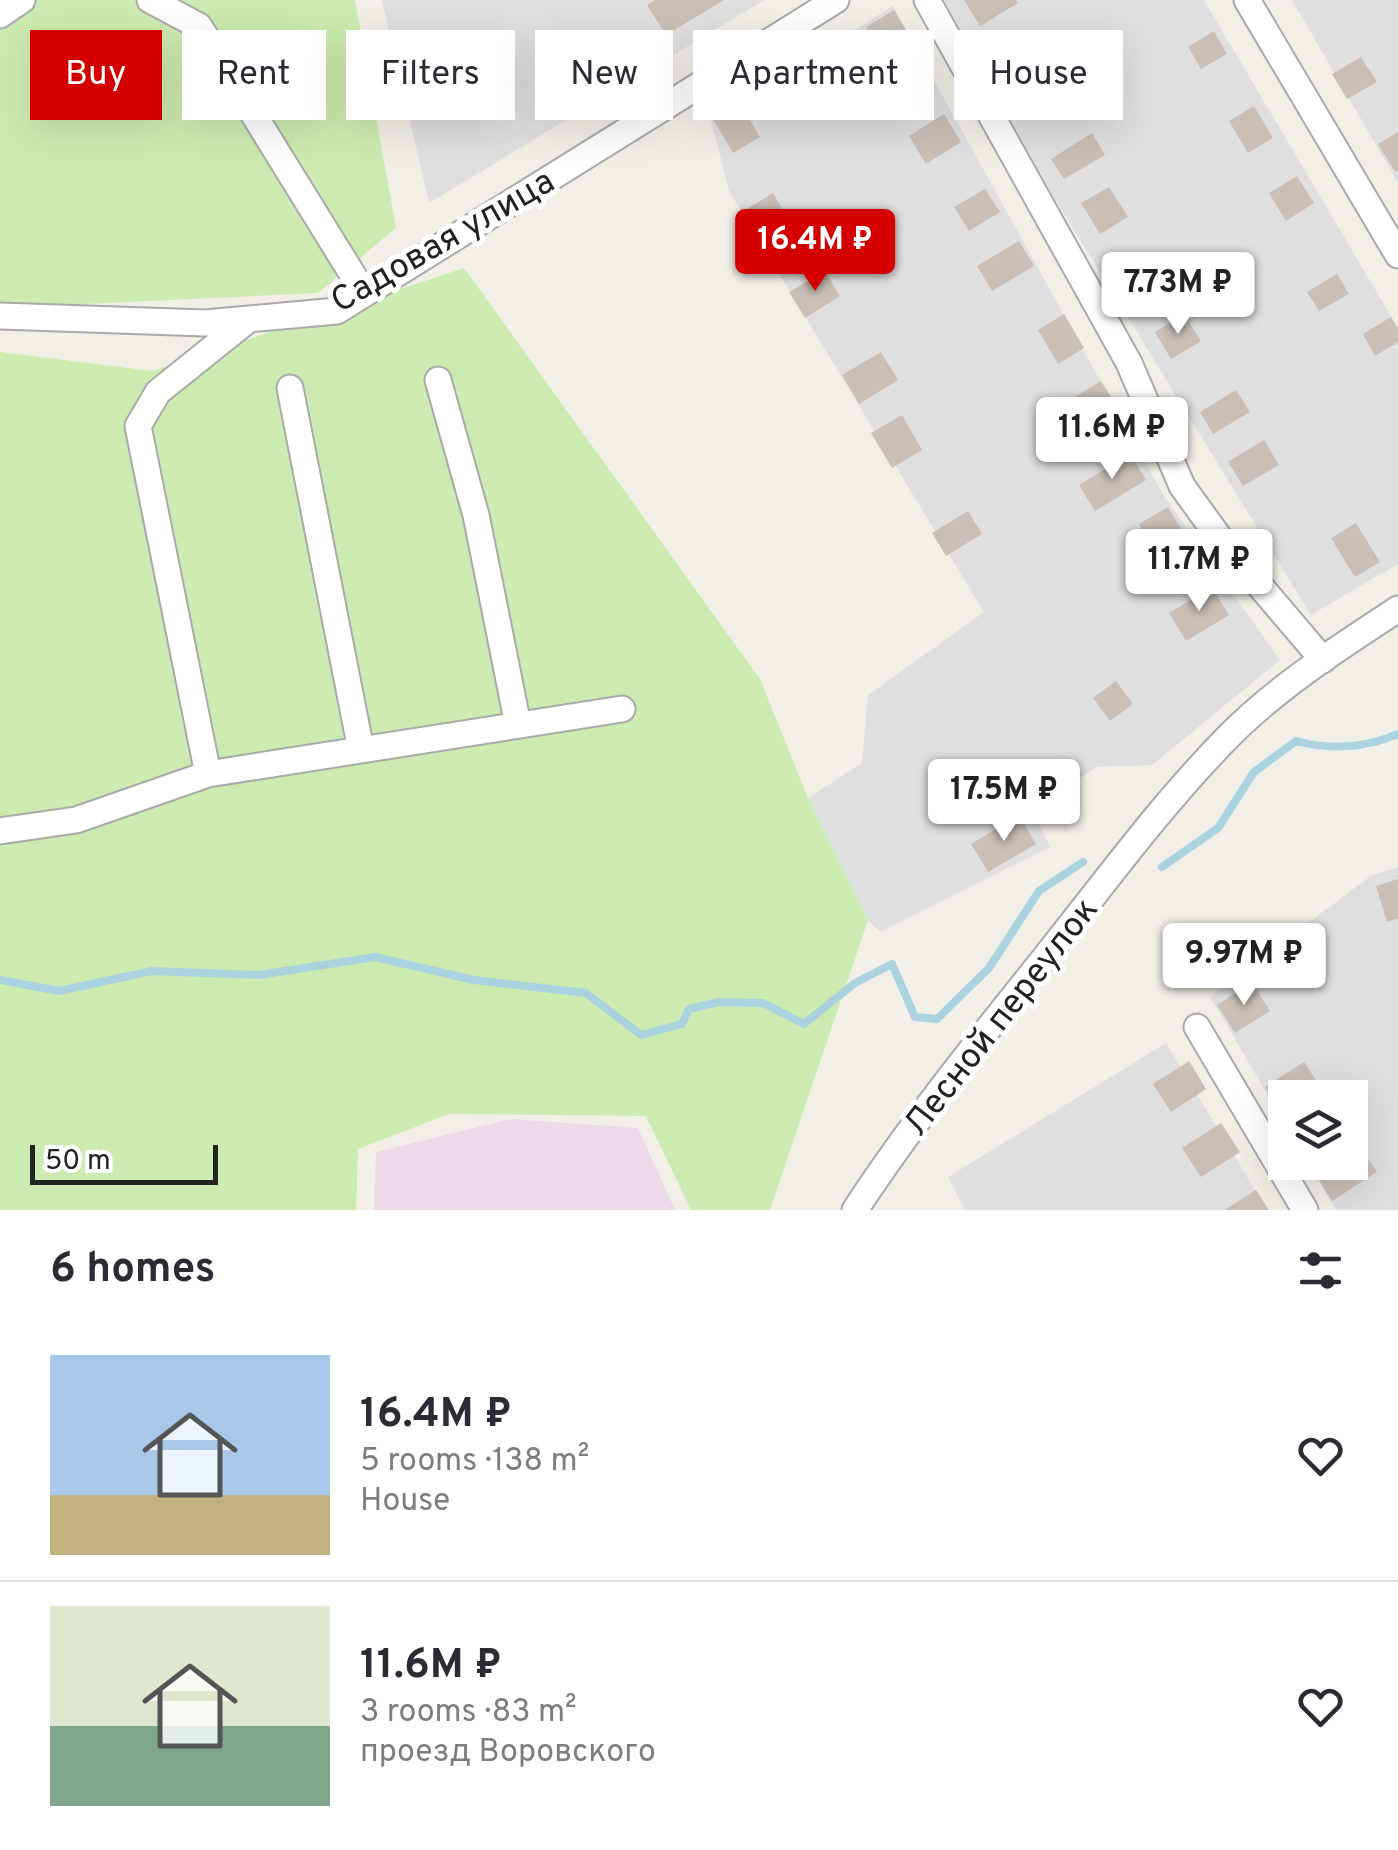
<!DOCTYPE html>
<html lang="en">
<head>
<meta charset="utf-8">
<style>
	:root { --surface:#fff; --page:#f2f2f3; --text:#2b2b33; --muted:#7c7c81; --line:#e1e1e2; --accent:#d40000 }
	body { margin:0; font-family:Overpass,sans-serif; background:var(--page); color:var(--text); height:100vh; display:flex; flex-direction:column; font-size:38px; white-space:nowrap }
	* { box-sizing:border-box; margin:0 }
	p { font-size:32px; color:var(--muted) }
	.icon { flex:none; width:55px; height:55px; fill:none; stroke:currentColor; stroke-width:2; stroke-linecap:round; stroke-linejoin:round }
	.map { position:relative; height:1210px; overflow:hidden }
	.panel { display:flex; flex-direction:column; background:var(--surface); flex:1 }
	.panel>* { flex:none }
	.hud { position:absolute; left:30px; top:30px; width:1340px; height:90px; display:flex; gap:20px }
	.fabs { position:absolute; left:1268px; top:1080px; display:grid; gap:20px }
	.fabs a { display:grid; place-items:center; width:100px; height:100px; border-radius:0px; background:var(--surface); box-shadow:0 10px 40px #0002; font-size:50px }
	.scale { position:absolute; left:30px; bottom:25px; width:188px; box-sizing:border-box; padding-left:10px; border:5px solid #222; border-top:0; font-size:28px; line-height:35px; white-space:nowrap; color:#222; -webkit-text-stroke:8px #fff; paint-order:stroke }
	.price { position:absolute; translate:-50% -85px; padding:0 22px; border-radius:10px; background:#fff; color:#222; font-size:32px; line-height:65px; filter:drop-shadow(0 2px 5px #0008) }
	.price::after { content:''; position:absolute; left:50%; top:60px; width:30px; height:22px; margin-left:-15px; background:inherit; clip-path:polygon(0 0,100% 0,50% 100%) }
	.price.current { background:var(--accent); color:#fff }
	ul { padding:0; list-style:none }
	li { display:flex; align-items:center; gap:30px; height:250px; padding:0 50px }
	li+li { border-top:2px solid var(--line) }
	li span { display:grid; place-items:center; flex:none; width:280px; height:200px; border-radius:0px; color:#555 }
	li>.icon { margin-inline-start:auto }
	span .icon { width:120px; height:120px; fill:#fffc; stroke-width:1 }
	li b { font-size:42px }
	h2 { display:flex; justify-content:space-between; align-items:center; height:120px; padding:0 50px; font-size:42px }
	.pill { padding:0 35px; border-radius:0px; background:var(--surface); box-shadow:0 10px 40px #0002; font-size:35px; line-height:90px }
	.pill.current { background:var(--accent); color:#fff }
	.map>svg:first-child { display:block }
	.residential { fill:#e0dfdf }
	.industrial { fill:#ebdbe8 }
	.grass { fill:#cdebb0 }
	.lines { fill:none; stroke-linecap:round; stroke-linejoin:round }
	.stream { stroke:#aad3df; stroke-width:8 }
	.building { fill:#c7bfb8 }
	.minor-casing { stroke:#a9a9a9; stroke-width:29 }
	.minor { stroke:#fff; stroke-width:25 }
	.labels { text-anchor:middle; stroke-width:10; stroke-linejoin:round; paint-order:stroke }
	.street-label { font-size:35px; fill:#222; stroke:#fff }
</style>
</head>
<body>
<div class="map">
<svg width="1398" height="1210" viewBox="0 0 1398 1210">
	<rect width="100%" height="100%" fill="#f2efe9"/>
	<!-- residential -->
	<path class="residential" d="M382 0H764L429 203Z
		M944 0H1204L1398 328V564L1311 615 1055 199Z
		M1292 0H1398V183Z
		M893 6 1164 496 1280 660 1152 765 1096 767 1033 811 1050 847 880 932 868 920 808 798 862 763 868 695 984 612 729 191 711 120Z
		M1398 867V1210H1336L1308 1163 1350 1162V1098H1285V1124L1210 997 1372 875Z
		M1166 1043 1267 1210H965L948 1177Z"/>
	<!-- industrial -->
	<path class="industrial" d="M511 1119 638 1128 675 1210H374L376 1152Z"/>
	<!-- grass -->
	<path class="grass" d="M0 0H355L396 228 318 293 0 308Z
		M464 268 760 679 808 798 868 920 770 1210H691L646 1116 449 1114 358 1149 356 1210H0V352L152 371Z"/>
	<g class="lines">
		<!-- stream -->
		<path class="stream" d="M1162 867 1218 828 1254 772 1296 741C1330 750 1366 748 1398 734
			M0 980 59 991 152 971 259 975 375 957 474 980 586 993 641 1035 682 1024 689 1009 719 1002 763 1003 804 1024 855 983 892 964 915 1017 937 1019 989 968 1039 891 1083 862"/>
	</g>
	<!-- building -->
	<path class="building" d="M655 0H724L666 35 647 5Z
		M964 0H1016L1018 3 980 26Z
		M894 10 919 52 891 69 866 27Z
		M1214 31 1227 54 1201 69 1188 47Z
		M1361 57 1377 82 1347 99 1332 74Z
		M1041 66 1053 86 1022 104 1010 84Z
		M740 103 760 137 733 153 713 119Z
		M1254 106 1273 138 1248 153 1229 121Z
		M944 114 961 142 926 164 909 136Z
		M1398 132V170L1395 172 1378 144Z
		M1092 133 1105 155 1064 179 1051 159Z
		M1297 176 1314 203 1286 221 1269 193Z
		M1109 187 1128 217 1100 234 1081 203Z
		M985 189 1000 212 969 231 954 207Z
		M773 193 787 217 758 235 744 211Z
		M1019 241 1034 266 992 291 977 266Z
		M1155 262 1168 283 1136 302 1123 281Z
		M825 271 840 296 805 318 789 292Z
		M1337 274 1349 294 1319 311 1307 292Z
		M1064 314 1084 348 1058 364 1038 330Z
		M1184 314 1201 341 1171 359 1155 332Z
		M1391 317 1398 329V342L1375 356 1363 334Z
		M881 352 898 380 859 404 842 375Z
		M1101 381 1118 408 1078 433 1061 405Z
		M1236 390 1250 412 1213 434 1200 412Z
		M902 415 922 450 892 468 871 433Z
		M1264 440 1279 465 1243 486 1228 462Z
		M1130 454 1146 480 1095 511 1079 485Z
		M1168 507 1188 540 1159 557 1139 524Z
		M968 511 982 534 946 556 932 533Z
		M1356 523 1380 562 1355 577 1331 538Z
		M1212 587 1229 615 1186 641 1169 613Z
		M1116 681 1133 704 1110 721 1093 698Z
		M1019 815 1036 844 988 872 971 844Z
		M1398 879V918L1387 922 1376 886Z
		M1252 982 1270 1011 1235 1033 1217 1005Z
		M1189 1061 1206 1089 1171 1112 1153 1084Z
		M1304 1062 1321 1088 1307 1098H1285V1112L1282 1114 1265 1087Z
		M1221 1123 1240 1152 1201 1177 1182 1148Z
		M1358 1144 1377 1172 1332 1201 1314 1172 1329 1162H1350V1149Z
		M1256 1190 1269 1210H1225Z"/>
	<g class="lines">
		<defs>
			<path id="minor" d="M150 0 199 26 364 293
				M927 0 1129 363 1182 486 1221 540 1323 660
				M1247 0 1398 255
				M0 15 22 0
				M0 316 205 323 337 311 836 0
				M249 319 158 392 138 426 208 774 622 709
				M438 380 476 515 518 725
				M290 388 361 750
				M0 831 76 820 208 774
				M1197 1027 1305 1210
				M855 1210C912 1123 978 1041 1043 960 1103 885 1160 806 1228 737 1277 687 1340 647 1398 609"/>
		</defs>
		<!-- minor casing -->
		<use href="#minor" class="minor-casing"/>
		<!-- minor -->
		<use href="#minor" class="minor"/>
	</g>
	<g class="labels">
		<!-- street labels -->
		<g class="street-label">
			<text transform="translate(442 240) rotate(-30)" y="12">Садовая улица</text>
			<text transform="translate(1000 1016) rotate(-52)" y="12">Лесной переулок</text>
		</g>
	</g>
</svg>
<div class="fabs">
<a><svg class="icon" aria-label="layers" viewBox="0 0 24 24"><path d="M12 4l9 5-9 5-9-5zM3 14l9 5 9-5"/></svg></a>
</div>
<div class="scale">50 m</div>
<b class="price current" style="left:815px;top:294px">16.4M ₽</b>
<b class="price" style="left:1178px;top:337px">7.73M ₽</b>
<b class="price" style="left:1112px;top:482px">11.6M ₽</b>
<b class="price" style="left:1199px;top:614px">11.7M ₽</b>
<b class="price" style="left:1004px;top:844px">17.5M ₽</b>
<b class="price" style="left:1244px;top:1008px">9.97M ₽</b>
<div class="hud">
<a class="pill current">Buy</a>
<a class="pill">Rent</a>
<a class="pill">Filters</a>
<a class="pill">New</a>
<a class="pill">Apartment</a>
<a class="pill">House</a>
</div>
</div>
<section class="panel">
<h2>6 homes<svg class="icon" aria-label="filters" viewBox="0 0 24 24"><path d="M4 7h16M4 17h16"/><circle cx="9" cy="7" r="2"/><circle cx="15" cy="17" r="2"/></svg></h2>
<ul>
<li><span style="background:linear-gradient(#a9c7e8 70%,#c2b280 0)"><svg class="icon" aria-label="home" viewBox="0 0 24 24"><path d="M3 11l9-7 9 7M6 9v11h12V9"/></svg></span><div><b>16.4M ₽</b><p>5 rooms · 138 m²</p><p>House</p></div><svg class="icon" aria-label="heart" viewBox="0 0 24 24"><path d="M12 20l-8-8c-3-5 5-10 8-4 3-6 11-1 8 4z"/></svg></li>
<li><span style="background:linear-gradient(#dfe7d0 60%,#7fa58c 0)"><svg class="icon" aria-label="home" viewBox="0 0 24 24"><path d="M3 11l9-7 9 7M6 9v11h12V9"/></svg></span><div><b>11.6M ₽</b><p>3 rooms · 83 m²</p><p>проезд Воровского</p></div><svg class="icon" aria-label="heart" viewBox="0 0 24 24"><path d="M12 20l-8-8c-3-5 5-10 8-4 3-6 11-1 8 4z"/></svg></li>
</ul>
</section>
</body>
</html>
